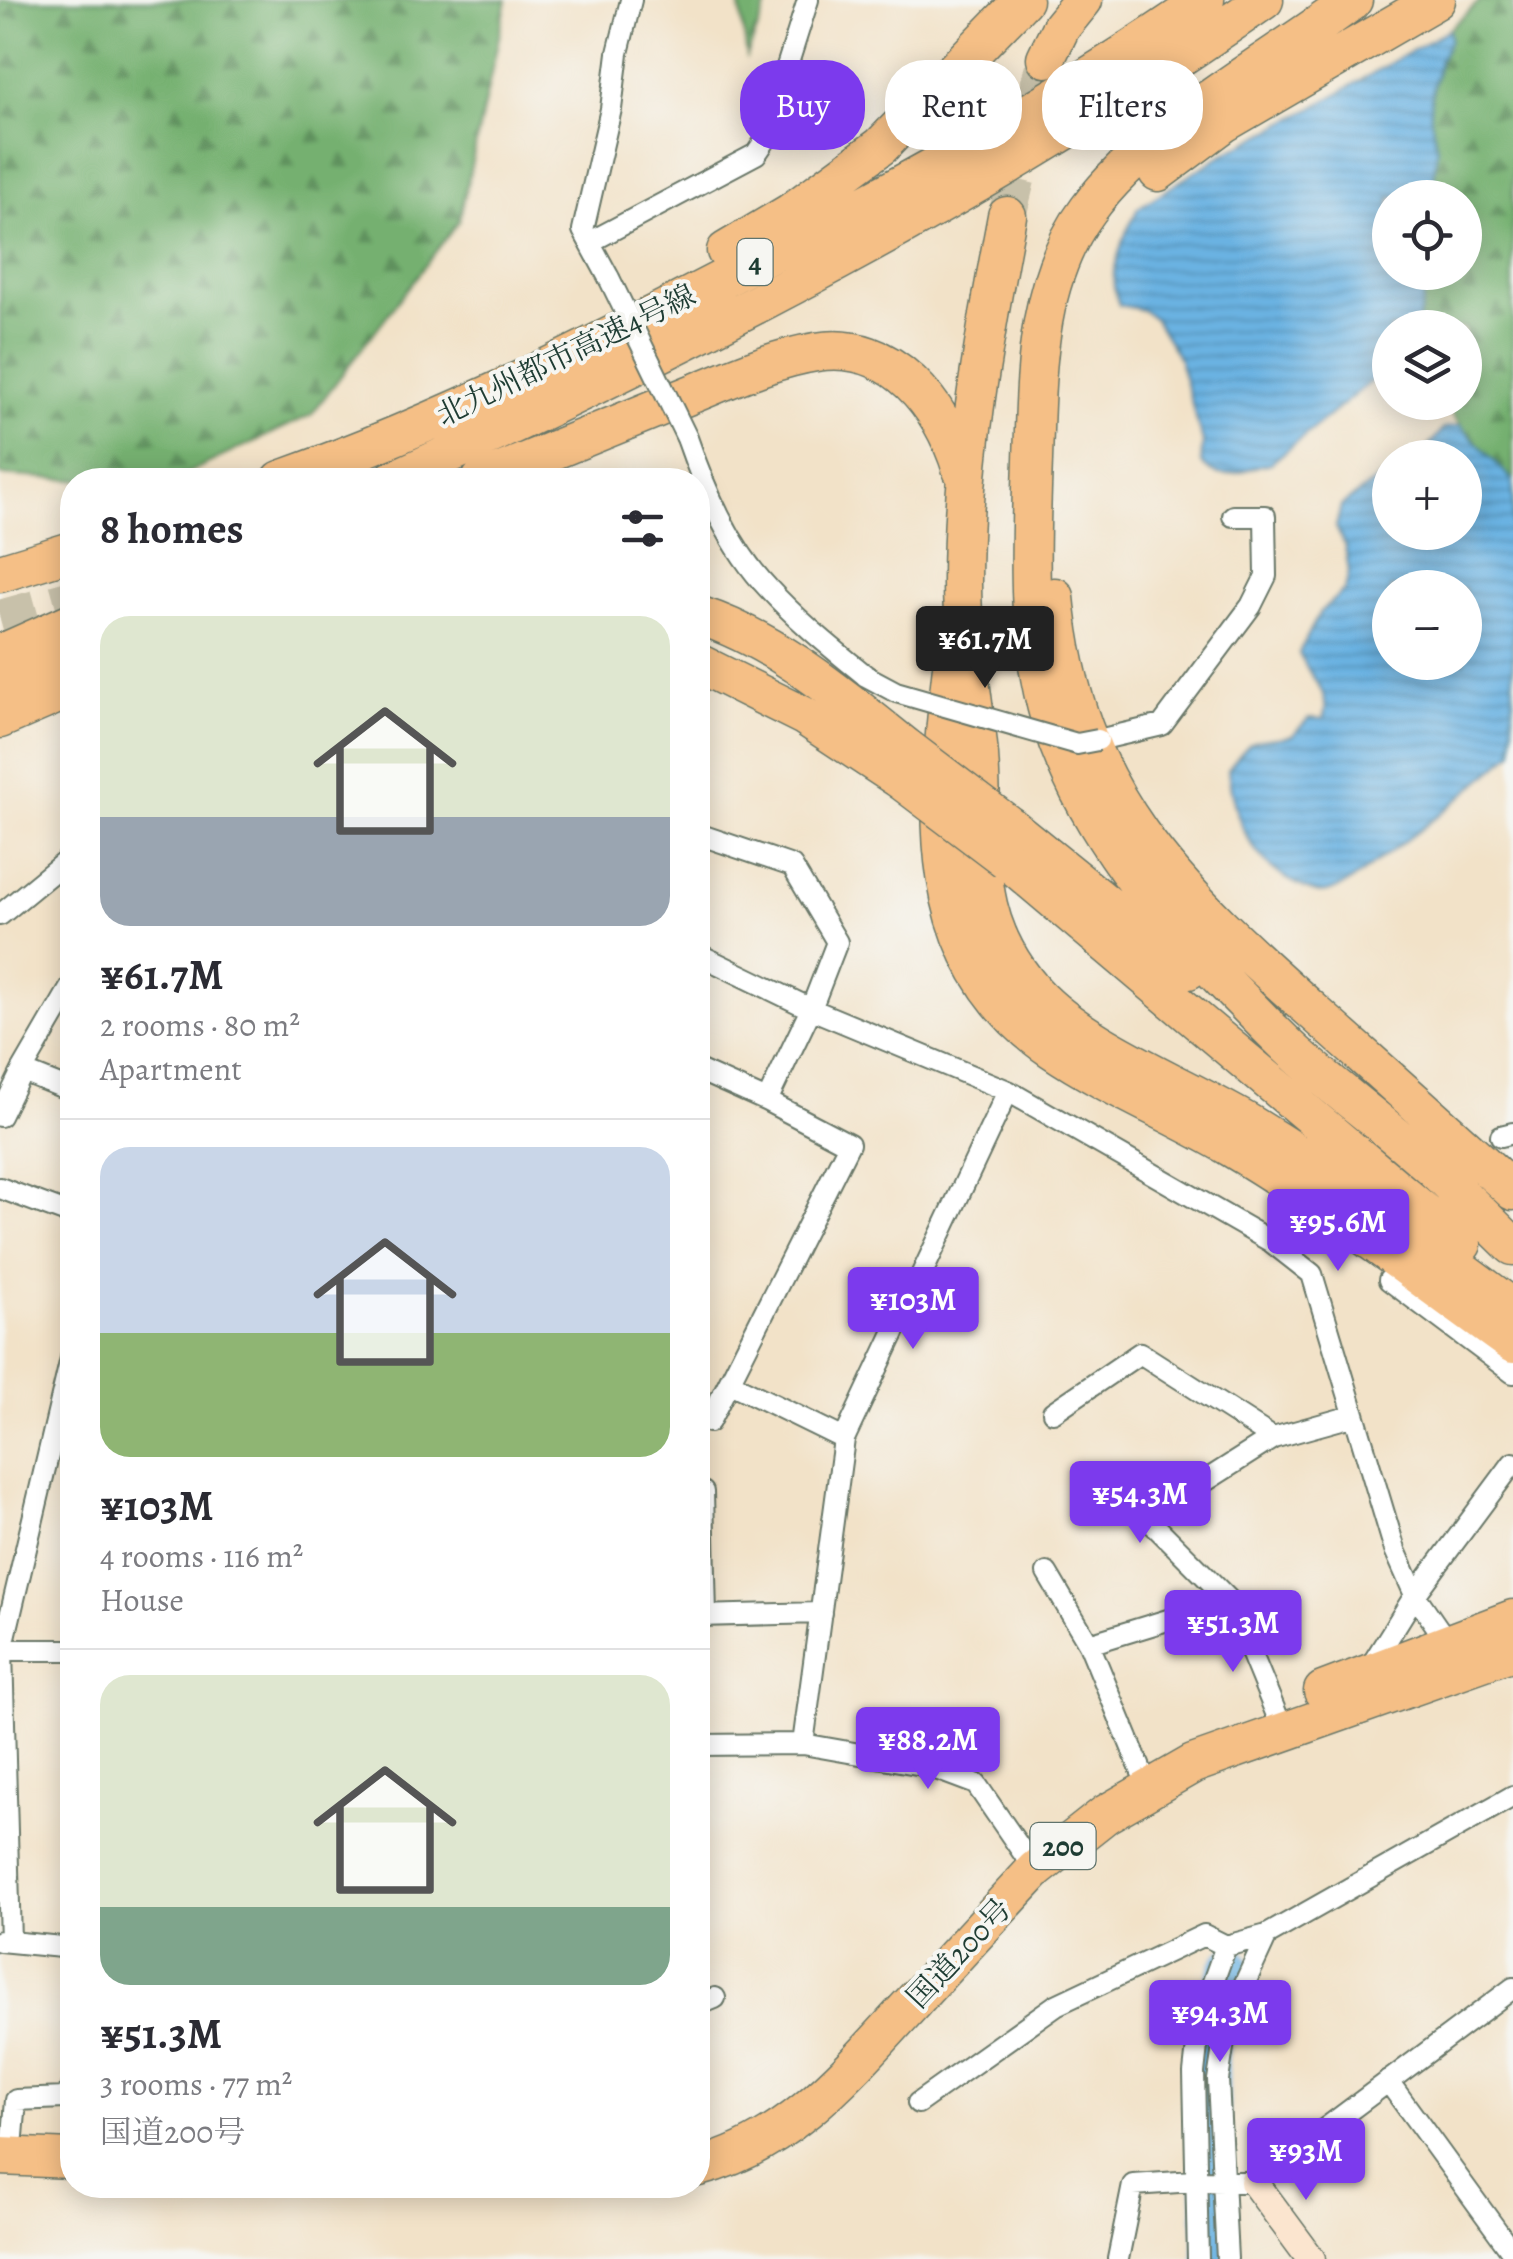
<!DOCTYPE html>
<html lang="en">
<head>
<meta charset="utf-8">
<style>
	:root { --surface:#fff; --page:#f2f2f3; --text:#2b2b33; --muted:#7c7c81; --line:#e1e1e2; --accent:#7c3aed }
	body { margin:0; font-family:Alegreya,"Noto Serif JP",serif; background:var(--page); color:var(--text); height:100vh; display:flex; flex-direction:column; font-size:38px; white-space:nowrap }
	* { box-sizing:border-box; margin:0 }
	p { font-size:32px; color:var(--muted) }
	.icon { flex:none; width:55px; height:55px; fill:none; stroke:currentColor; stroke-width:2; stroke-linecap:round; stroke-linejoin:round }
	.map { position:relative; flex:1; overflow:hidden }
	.sheet { position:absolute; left:60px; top:468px; width:650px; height:1730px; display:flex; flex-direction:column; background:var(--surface); border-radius:40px; box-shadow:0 5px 25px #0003 }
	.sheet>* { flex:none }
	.hud { position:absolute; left:740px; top:60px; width:622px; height:90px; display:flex; gap:20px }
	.fabs { position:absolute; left:1372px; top:180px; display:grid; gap:20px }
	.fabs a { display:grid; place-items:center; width:110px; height:110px; border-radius:50%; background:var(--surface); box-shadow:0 5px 25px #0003; font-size:50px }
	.price { position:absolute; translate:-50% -85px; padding:0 22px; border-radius:10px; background:var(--accent); color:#fff; font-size:32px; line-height:65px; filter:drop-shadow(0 2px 5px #0008) }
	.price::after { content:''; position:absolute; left:50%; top:60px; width:30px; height:22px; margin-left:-15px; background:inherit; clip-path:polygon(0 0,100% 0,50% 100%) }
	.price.on { background:#222; color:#fff }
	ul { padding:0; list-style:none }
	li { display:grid; align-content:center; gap:20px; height:530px; padding:0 40px }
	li+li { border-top:2px solid var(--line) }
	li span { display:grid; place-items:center; height:310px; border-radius:30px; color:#555 }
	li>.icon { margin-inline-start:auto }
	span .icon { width:180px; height:180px; fill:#fffc; stroke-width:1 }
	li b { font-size:42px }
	h2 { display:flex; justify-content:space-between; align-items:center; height:120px; padding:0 40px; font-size:42px }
	.tag { padding:0 35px; border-radius:40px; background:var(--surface); box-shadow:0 5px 25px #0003; font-size:35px; line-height:90px }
	.tag.on { background:var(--accent); color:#fff }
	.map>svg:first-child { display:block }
	.forest { fill:url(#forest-firs); stroke:#4a7652; stroke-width:2.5 }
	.water { fill:url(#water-rules); stroke:#44788b; stroke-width:2.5; fill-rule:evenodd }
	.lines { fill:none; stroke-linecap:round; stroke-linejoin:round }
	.river { stroke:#6ab2e2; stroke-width:40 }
	.highway-tunnel { stroke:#c8c1aa; stroke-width:38; stroke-dasharray:38 19; stroke-linecap:butt }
	.street-casing { stroke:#697768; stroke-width:24 }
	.secondary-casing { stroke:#697768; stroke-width:31 }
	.highway-casing { stroke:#697768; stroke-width:41 }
	.street { stroke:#fff; stroke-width:20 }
	.secondary { stroke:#fbe5cf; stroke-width:28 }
	.highway { stroke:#f5bf86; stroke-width:38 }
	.street-bridge-casing { stroke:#697768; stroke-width:24; stroke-linecap:butt }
	.highway-bridge-casing { stroke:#697768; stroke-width:41; stroke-linecap:butt }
	.street-bridge { stroke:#fff; stroke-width:20 }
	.highway-bridge { stroke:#f5bf86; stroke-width:38 }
	.labels { text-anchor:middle; stroke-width:8; stroke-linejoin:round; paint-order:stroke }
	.shield { fill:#f6f6f2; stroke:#60746d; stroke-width:2.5 }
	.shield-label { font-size:28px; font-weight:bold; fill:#1f3d34 }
	.street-label { font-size:30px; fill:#1f3d34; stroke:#f6f6f2 }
</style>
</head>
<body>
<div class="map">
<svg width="1513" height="2259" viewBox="0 0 1513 2259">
	<defs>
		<pattern id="forest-firs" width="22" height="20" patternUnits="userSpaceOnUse" patternTransform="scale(2.5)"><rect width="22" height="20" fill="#74b070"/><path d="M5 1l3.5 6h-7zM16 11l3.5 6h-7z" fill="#5f905d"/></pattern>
		<pattern id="water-rules" width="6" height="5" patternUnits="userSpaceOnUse" patternTransform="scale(2.5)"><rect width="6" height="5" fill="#6ab2e2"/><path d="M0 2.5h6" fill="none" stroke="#5792b8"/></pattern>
	</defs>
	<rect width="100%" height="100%" fill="#f6f6f2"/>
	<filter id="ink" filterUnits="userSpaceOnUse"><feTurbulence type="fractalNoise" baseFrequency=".01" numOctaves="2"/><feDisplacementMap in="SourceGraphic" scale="20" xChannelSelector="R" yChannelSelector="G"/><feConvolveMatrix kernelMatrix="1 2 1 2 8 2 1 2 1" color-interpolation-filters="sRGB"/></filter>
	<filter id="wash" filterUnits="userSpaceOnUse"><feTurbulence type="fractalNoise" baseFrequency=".0048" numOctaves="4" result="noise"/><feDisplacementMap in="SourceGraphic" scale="40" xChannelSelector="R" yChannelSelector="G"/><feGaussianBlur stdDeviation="2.25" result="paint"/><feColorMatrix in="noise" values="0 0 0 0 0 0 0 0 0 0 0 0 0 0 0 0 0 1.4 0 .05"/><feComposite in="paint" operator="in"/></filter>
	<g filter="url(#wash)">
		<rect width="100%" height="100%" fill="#f2e2c8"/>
		<!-- forest -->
		<path class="forest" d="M0 0H507L459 221 311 415 173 480H73L0 475Z
			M739 0H769L747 56Z
			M1481 0H1513V481L1460 425 1445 403 1465 402V328H1417L1423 301V273L1465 272V198L1432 197 1437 148 1429 114 1431 99 1439 61 1450 40 1449 29Z"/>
		<!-- water -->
		<path class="water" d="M1449 29 1450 40 1439 61 1431 99 1430 114 1437 148 1432 197 1390 198V272L1423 273V301L1417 327 1390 328V366L1271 463C1246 466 1220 488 1201 462L1203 442 1178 357 1155 319 1143 310 1119 305 1114 287V271L1123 240 1138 208 1220 156 1313 108Z
			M1460 425 1513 481V752C1471 790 1428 825 1382 858 1366 870 1349 885 1330 891 1317 896 1306 888 1295 883 1251 862 1233 816 1228 770 1256 733 1249 743 1292 736L1309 718 1323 719C1333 691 1308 677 1299 653L1320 612 1345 590 1349 572 1345 546 1336 527 1341 506 1380 478 1390 476V532H1465V458L1420 457 1444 428ZM1390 588H1465V662H1390Z"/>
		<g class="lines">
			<!-- river -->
			<path class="river" d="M1214 2259 1208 2056 1214 2007 1231 1967"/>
		</g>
	</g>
	<g filter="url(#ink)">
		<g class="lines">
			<!-- highway-tunnel -->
			<path class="highway-tunnel" d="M1007 216 1046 58
				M0 619 72 599"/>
			<defs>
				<path id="street" d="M590 242 756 154 769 135 772 114 808 0
					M609 278 583 230 611 109 618 53 631 0
					M687 438C705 490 729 547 768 588 798 621 832 648 866 676
					M1098 740 1162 725 1251 606 1266 576 1265 516H1233
					M698 834 792 866 837 942 811 1009 767 1101
					M0 915 72 856
					M698 954 811 1009 1008 1091 1270 1241 1312 1274 1395 1550 1415 1595 1448 1643
					M698 1070 767 1101 849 1144 709 1422 698 1416
					M22 1071 72 1091
					M0 1116 22 1071 72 985
					M1501 1136 1513 1133
					M698 1185V1191
					M0 1188 72 1215
					M1389 1280 1513 1373
					M730 1383 844 1439
					M1053 1412 1140 1353 1273 1438 1352 1416
					M703 1492 706 1616
					M1047 1573 1089 1644 1230 1601 1147 1518 1273 1438
					M1230 1601 1283 1730
					M698 1616 821 1613
					M1089 1644 1148 1787
					M0 1650H72
					M1369 1669 1415 1595 1513 1463
					M803 1744 844 1439 1008 1091
					M698 1745 803 1744 928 1766 976 1784 1035 1870
					M0 1941 72 1948
					M10 1941 2 1650 72 1354
					M698 2005 715 1998
					M1388 2081 1513 2253
					M918 2103 1056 2005 1204 1935 1226 1946 1267 1935 1513 1796
					M13 2136 16 2100 65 2098 72 2087
					M1118 2259 1133 2185 1194 2181 1254 2182 1513 1988
					M1198 2259 1194 2073 1200 2018 1226 1946
					M1227 2259 1218 2080 1227 2022 1267 1935"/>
				<path id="secondary" d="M1254 2182 1311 2259"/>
				<path id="highway" d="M1353 0C1270 63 1149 126 1088 210 1035 281 1036 375 1033 460 1030 547 1025 634 1050 719 1083 828 1160 917 1239 997 1259 1017 1279 1039 1301 1058 1344 1096 1391 1130 1434 1169 1461 1194 1487 1221 1513 1246
					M1046 58 1061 27 1083 0
					M1158 172 1224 123 1436 0
					M1007 216C984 338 962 458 962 583 962 641 974 699 979 756 986 849 966 914 1034 992 1082 1046 1189 1087 1253 1126 1343 1181 1428 1246 1513 1308
					M726 251 790 213 881 146 1023 0
					M281 480C447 421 605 341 761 259 913 180 1065 98 1205 0
					M393 480C696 342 991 192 1264 0
					M481 480C544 454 608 428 672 402 719 384 766 360 816 352 893 339 942 406 962 470
					M0 573 72 551
					M1055 597C1073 794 1176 890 1316 1014 1382 1073 1448 1131 1513 1191
					M698 615C777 640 844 698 908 749
					M0 654 72 622
					M698 663 804 716 901 780
					M952 667C936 806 919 959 1052 1049 1108 1087 1173 1113 1232 1148 1330 1206 1420 1278 1513 1344
					M0 682 72 652
					M0 719 72 688
					M1011 827 1188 970
					M1007 860 1462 1244
					M1323 1691 1513 1619
					M0 2156 72 2159
					M698 2167C791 2144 852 2068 914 2001 954 1957 995 1913 1035 1870L1106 1814 1193 1764 1513 1651"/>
			</defs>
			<!-- street casing -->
			<use href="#street" class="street-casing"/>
			<!-- secondary casing -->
			<use href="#secondary" class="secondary-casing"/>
			<!-- highway casing -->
			<use href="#highway" class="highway-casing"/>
			<!-- street -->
			<use href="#street" class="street"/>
			<!-- secondary -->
			<use href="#secondary" class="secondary"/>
			<!-- highway -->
			<use href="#highway" class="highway"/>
			<defs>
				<path id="street-bridge" d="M609 278 687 438
					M866 676 896 692 1077 744 1098 740"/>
				<path id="highway-bridge" d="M908 749 1011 827
					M901 780 1007 860"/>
			</defs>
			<!-- street-bridge casing -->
			<use href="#street-bridge" class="street-bridge-casing"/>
			<!-- highway-bridge casing -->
			<use href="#highway-bridge" class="highway-bridge-casing"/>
			<!-- street-bridge -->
			<use href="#street-bridge" class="street-bridge"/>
			<!-- highway-bridge -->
			<use href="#highway-bridge" class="highway-bridge"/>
		</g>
	</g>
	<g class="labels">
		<!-- shield labels -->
		<g class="shield">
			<rect x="737.5" y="239" width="35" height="46" rx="8"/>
			<rect x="1030.5" y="1823" width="65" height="46" rx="8"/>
		</g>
		<g class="shield-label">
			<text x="755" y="272">4</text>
			<text x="1063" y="1856">200</text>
		</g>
		<!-- street labels -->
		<g class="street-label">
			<text transform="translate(566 355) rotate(-26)" y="10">北九州都市高速4号線</text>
			<text transform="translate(959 1953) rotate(-47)" y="10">国道200号</text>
		</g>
	</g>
</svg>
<div class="fabs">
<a><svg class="icon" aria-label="locate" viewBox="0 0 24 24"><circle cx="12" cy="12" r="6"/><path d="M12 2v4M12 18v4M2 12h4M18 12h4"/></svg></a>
<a><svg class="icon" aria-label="layers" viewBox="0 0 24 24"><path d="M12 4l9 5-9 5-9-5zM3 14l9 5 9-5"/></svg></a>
<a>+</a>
<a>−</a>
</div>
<b class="price on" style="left:985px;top:691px">¥61.7M</b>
<b class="price" style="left:1338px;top:1274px">¥95.6M</b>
<b class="price" style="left:913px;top:1352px">¥103M</b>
<b class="price" style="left:1140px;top:1546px">¥54.3M</b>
<b class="price" style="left:1233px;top:1675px">¥51.3M</b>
<b class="price" style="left:928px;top:1792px">¥88.2M</b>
<b class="price" style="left:1220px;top:2065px">¥94.3M</b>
<b class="price" style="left:1306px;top:2203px">¥93M</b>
<div class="hud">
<a class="tag on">Buy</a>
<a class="tag">Rent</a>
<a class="tag">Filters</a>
</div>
<section class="sheet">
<h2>8 homes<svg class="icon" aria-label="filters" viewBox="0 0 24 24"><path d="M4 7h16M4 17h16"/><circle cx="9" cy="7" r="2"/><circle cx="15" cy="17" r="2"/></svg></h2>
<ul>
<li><span style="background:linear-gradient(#dfe7d0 65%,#9aa5b1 0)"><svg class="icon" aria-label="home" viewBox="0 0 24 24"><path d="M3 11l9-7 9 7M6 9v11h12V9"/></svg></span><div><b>¥61.7M</b><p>2 rooms · 80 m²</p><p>Apartment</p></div></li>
<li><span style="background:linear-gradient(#c9d6e8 60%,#8fb573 0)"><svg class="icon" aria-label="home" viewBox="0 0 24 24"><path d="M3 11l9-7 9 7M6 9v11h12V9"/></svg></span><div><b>¥103M</b><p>4 rooms · 116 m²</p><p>House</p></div></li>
<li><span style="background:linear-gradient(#dfe7d0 75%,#7fa58c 0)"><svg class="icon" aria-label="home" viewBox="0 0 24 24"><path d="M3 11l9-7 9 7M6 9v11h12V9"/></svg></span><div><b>¥51.3M</b><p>3 rooms · 77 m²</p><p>国道200号</p></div></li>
</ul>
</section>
</div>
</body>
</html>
